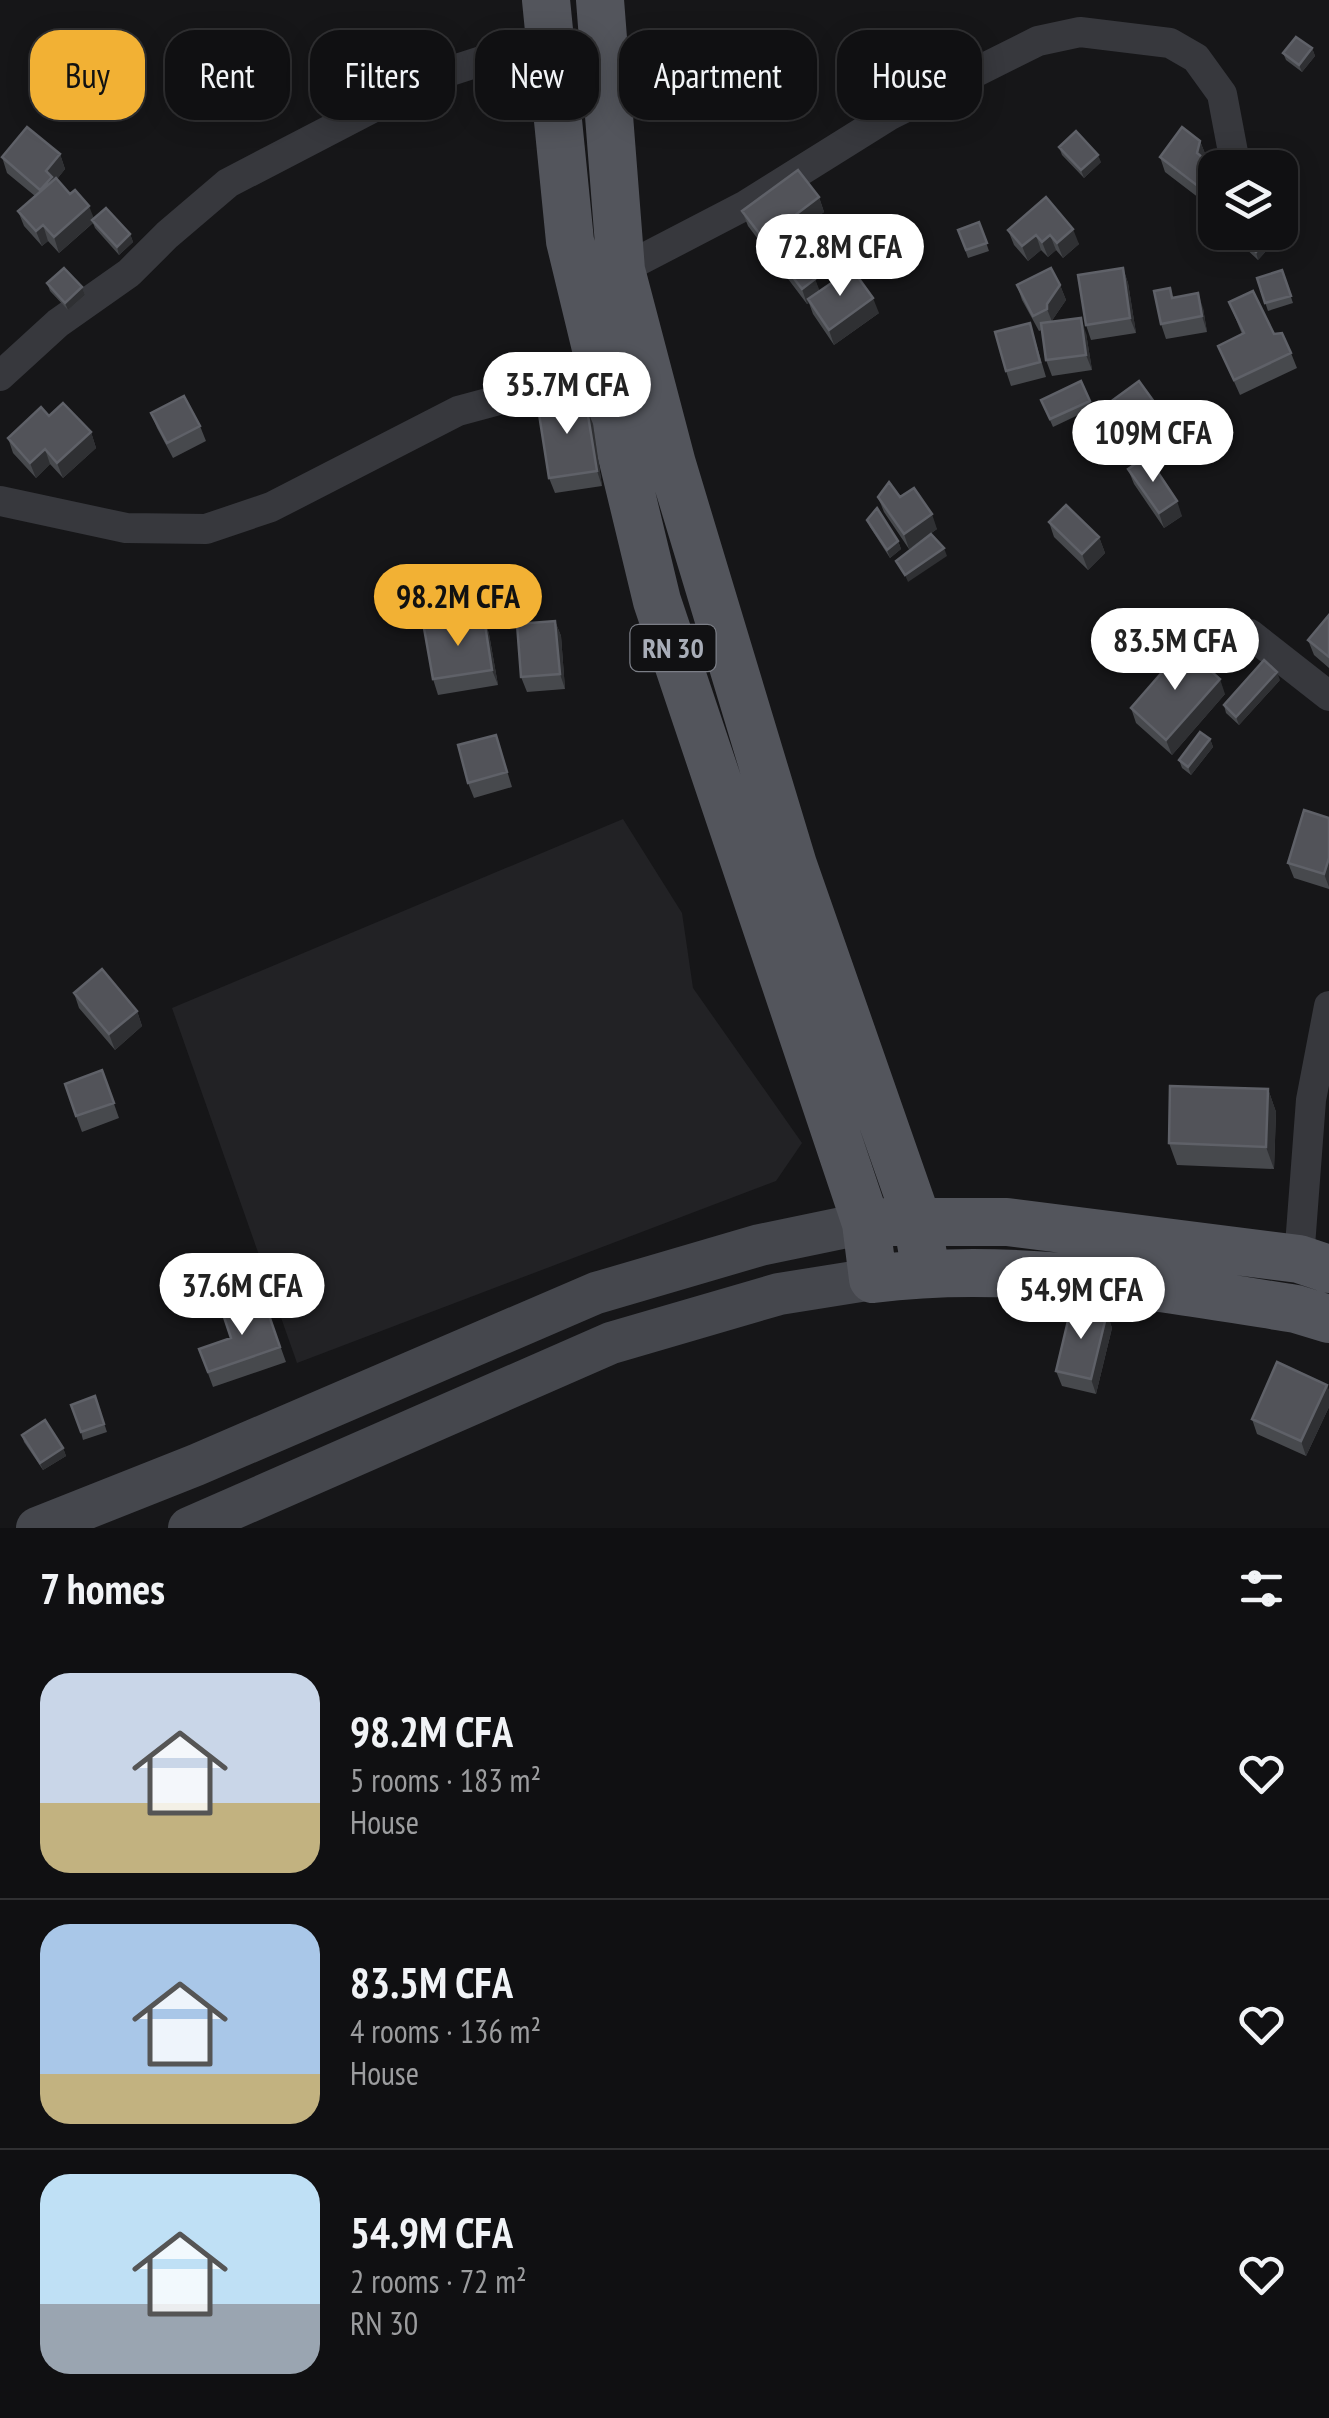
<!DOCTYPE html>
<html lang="en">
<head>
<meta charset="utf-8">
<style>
	:root { --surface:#101012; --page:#1e1e20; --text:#f1f3f6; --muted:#9c9d9f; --line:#303032; --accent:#f2b134 }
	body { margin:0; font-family:"PT Sans Narrow",sans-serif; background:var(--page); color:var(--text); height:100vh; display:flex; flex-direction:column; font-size:38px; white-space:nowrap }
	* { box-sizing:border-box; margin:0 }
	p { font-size:32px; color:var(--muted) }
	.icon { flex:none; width:55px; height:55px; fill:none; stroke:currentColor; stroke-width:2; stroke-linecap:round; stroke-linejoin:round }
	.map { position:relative; height:1528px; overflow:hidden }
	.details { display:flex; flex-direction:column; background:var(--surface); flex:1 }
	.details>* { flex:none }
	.top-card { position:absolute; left:30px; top:30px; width:1270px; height:90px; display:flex; gap:20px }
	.buttons { position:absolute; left:1198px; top:150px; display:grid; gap:20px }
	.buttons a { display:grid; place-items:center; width:100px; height:100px; border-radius:20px; background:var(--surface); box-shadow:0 5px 25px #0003,0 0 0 2px var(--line); font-size:50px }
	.price { position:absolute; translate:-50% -85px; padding:0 22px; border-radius:35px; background:#fff; color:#222; font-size:32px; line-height:65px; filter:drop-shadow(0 2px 5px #0008) }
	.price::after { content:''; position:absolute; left:50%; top:60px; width:30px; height:22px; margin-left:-15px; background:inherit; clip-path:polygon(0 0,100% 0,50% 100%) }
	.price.selected { background:var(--accent); color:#111 }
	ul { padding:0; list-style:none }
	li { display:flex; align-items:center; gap:30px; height:250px; padding:0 40px }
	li+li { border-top:2px solid var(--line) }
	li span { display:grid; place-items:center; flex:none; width:280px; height:200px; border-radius:30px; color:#555 }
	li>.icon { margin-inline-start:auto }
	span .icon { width:120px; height:120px; fill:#fffc; stroke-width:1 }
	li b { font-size:42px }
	h2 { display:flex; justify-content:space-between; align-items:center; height:120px; padding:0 40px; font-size:42px }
	.pill { padding:0 35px; border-radius:30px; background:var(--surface); box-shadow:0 5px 25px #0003,0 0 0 2px var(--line); font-size:35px; line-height:90px }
	.pill.selected { background:var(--accent); color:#111 }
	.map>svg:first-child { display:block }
	.built { fill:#222225 }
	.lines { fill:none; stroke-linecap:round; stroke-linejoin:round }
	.street { stroke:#37383d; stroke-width:30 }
	.secondary { stroke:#45474d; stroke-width:42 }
	.primary { stroke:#53555c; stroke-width:48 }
	.wall { fill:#47494d }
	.shaded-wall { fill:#2f3033 }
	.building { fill:#525359; stroke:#5f6168; stroke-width:2.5 }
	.labels { text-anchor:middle; stroke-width:9; stroke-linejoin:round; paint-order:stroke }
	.shield { fill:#111113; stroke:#7b7e86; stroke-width:2.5 }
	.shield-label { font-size:28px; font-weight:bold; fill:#a8adb8 }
</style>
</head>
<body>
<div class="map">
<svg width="1329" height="1528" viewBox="0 0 1329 1528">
	<rect width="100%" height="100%" fill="#161618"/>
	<!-- built -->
	<path class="built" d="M623 819 682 913 693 988 802 1143 776 1181 297 1363 172 1008Z"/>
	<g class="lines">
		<!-- street -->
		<path class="street" d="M621 270 746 205 890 115 1038 41 1080 32 1170 43 1196 58 1222 94 1236 168
			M0 376 58 323 129 273 167 235 228 183 432 77 549 39
			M0 501 126 528 206 529 271 507 458 411 510 397 603 380
			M1250 634 1329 696
			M1299 1259 1311 1100 1329 1006"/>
		<!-- secondary -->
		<path class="secondary" d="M37 1528 196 1465 596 1293 760 1245 866 1223
			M189 1528 611 1343 779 1294 873 1279"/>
		<!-- primary -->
		<path class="primary" d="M546 0 570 241 657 601 866 1223 873 1279C1015 1261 1156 1287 1296 1309L1329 1319
			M600 0 621 270 672 464 793 865 917 1220 926 1272
			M886 1222H1007L1299 1259 1329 1269"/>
	</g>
	<!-- wall -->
	<path class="wall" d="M1312 48 1315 56 1302 72 1286 60 1283 53Z
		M1200 141 1206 156 1205 159 1215 168V204L1212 208 1165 172 1160 157Z
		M1059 147 1101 162 1084 178 1062 155Z
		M60 154 65 169 57 179 94 219 130 234 133 242 119 255 95 228 93 223 59 253 48 241 42 246 24 226 18 211 35 196 7 173 2 157Z
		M819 197 824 212 803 228 818 257 806 267 815 279 819 291 879 313 834 345 813 314 809 303 807 304 748 226 742 211Z
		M1046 197 1079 244 1063 258 1056 250 1048 257 1041 250 1028 261 1014 245 1008 230Z
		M979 222 989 251 968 258 958 230Z
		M1284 222 1286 229 1258 260 1242 245 1239 237Z
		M1123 268 1128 283 1136 333 1091 340 1086 325Z
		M1282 270 1293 303 1268 311 1257 278Z
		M47 283 82 287 85 295 68 310 50 291Z
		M1017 285H1060L1066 300 1053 319V322L1086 333 1092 370 1052 376 1046 360 1042 330 1039 331 1022 300Z
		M1173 298 1203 308 1207 332 1166 339 1161 324Z
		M1229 302 1274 334 1291 353 1297 368 1240 395 1218 346 1242 334Z
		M1030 323 1046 377 1011 386 1006 371Z
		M1081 381 1093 408 1053 427 1041 400Z
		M1113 400 1160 413 1135 432 1116 408Z
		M586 409 593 424 602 486 555 493 549 478Z
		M151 413 200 426 206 441 173 458 157 428Z
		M49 416 91 432 96 448 63 478 50 464 36 478 13 453 8 438Z
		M1128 469 1182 516 1164 528 1134 484Z
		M878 497H900L937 529 909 549 884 512Z
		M867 520 898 541 901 549 890 558 870 527Z
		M1049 522 1099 537 1105 553 1088 570 1054 537Z
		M1329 615V668L1314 655 1308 640Z
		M484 618 489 634 498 685 438 695 433 679Z
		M555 621 561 636 565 689 527 692 521 677Z
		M1280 680 1239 725 1226 713 1224 705Z
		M1225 694 1172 755 1136 723 1131 708Z
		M496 735 512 787 474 798 468 783Z
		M1210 739 1213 747 1191 775 1182 768 1179 760Z
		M1329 818V889L1294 878 1288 863Z
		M74 993 137 1011 142 1026 115 1050 79 1008Z
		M102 1070 119 1118 82 1132 76 1116Z
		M1268 1089 1276 1112 1274 1169 1177 1165 1169 1143Z
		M264 1301 286 1362 213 1387 199 1349 231 1338Z
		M1107 1313 1112 1328 1096 1394 1062 1386 1056 1371Z
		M1327 1385 1329 1391V1407L1306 1456 1257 1434 1252 1419Z
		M95 1396 107 1432 83 1440 81 1432Z
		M22 1435 63 1448 66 1456 43 1470 24 1442Z"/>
	<!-- shaded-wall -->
	<path class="shaded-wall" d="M1312 48 1315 56 1302 72 1299 65Z
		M1200 141 1206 156 1202 168 1197 153Z
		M60 154 65 169 54 183 40 190 46 171Z
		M1098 155 1101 162 1084 178 1081 170Z
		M1215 182V204L1212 208 1207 193Z
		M819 197 824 212 799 231 794 216Z
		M89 206 95 221 59 253 54 237Z
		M1284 222 1286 229 1258 260 1256 252 1274 232H1280V225Z
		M43 225 48 241 42 246 36 231Z
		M1073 229 1079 244 1063 258 1057 243Z
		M130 234 133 242 119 255 117 247Z
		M1036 235 1041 250 1028 261 1022 246Z
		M1050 235 1056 250 1048 257 1042 242Z
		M813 242 818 257 802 269 797 254Z
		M1123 268 1128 283 1136 333 1130 318Z
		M815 279 821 294 807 304 802 289Z
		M1060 285 1066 300 1053 319V324L1047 309V304Z
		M82 287 85 295 68 310 65 303Z
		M1198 293 1203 308 1207 332 1202 316Z
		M873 298 879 313 834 345 829 330Z
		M1081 318 1086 333 1092 370 1086 355Z
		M1157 406 1160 413 1135 432 1132 424Z
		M587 409 593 424 602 486 597 471Z
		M91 432 96 448 63 478 57 463Z
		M45 449 50 464 36 478 30 463Z
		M1177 501 1182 516 1164 528 1159 513Z
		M932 514 937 529 909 549 904 534Z
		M1099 537 1105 553 1088 570 1082 554Z
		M898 541 901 549 890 558 887 550Z
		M944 548 947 556 908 582 905 575Z
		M484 618 489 634 498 685 492 670Z
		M555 621 561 636 565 689 560 674Z
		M1277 672 1280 680 1239 725 1236 717Z
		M1220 679 1225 694 1172 755 1166 740Z
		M1210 739 1213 747 1191 775 1188 767Z
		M1329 858V887L1324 874Z
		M137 1011 142 1026 115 1050 109 1034Z
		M1268 1089 1276 1112 1274 1169 1266 1147Z
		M1107 1313 1112 1328 1096 1394 1091 1379Z
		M1327 1385 1329 1391V1407L1306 1456 1301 1441Z
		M63 1448 66 1456 43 1470 40 1463Z"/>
	<!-- building -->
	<path class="building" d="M1296 37 1312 48 1299 65 1283 53Z
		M27 127 60 154 46 171 52 177 40 190 2 157Z
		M1182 127 1200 141 1197 153 1216 168 1215 182 1207 193 1160 157Z
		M1076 131 1098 155 1081 170 1059 147Z
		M798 170 819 197 794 216 813 242 797 254 815 279 802 289 742 211Z
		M56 178 70 194 75 190 89 206 54 237 43 225 36 231 18 211Z
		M1046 197 1073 229 1057 243 1050 235 1042 242 1036 235 1022 246 1008 230Z
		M106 208 130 234 117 247 92 220Z
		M979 222 987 243 966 250 958 230Z
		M1244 232H1274L1256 252 1239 237Z
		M64 268 82 287 65 303 47 283Z
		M1051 268 1060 285 1047 304V309L1033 316 1017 285Z
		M1123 268 1130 318 1086 325 1078 275Z
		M852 269 873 298 829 330 808 299Z
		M1282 270 1291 296 1265 303 1257 278Z
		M1170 288 1172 298 1198 293 1202 316 1161 324 1154 291Z
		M1253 291 1274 334 1282 333 1291 353 1234 380 1218 346 1244 333 1229 302Z
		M1081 318 1086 355 1046 360 1041 323Z
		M1030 323 1040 362 1006 371 995 332Z
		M1081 381 1090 401 1050 419 1041 400Z
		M1139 381 1157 406 1132 424 1113 400Z
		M580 395 583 409H587L597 471 549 478 537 401Z
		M184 396 200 426 167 443 151 413Z
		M63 403 91 432 57 463 45 449 30 463 8 438 41 407 49 416Z
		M1147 456 1177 501 1159 513 1128 469Z
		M889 482 900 497 914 488 932 514 904 534 878 497Z
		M1066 505 1099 537 1082 554 1049 522Z
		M877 508 898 541 887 550 867 520Z
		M931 534 944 548 905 575 896 561Z
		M1329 615V657L1308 640Z
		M484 618 492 670 433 679 424 628Z
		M555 621 560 674 521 677 517 624Z
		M1184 647 1220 679 1166 740 1131 708Z
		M1264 660 1277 672 1236 717 1224 705Z
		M1200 732 1210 739 1188 767 1179 760Z
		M496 735 507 772 468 783 458 745Z
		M1304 810 1329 818V858L1324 874 1288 863Z
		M102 969 137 1011 109 1034 74 993Z
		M102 1070 114 1103 76 1116 65 1084Z
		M1170 1086 1268 1089 1266 1147 1169 1143Z
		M264 1301 280 1347 208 1372 199 1349 231 1338 223 1314Z
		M1072 1304 1107 1313 1091 1379 1056 1371Z
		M1277 1362 1327 1385 1301 1441 1252 1419Z
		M95 1396 104 1424 81 1432 71 1405Z
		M45 1420 63 1448 40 1463 22 1435Z"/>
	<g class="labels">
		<!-- shield labels -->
		<rect class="shield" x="630.5" y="625" width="85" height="46" rx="8"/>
		<g class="shield-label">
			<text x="673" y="658">RN 30</text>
		</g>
	</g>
</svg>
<div class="buttons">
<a><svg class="icon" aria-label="layers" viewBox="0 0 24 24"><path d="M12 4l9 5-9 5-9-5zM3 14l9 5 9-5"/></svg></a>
</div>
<b class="price" style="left:840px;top:299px">72.8M CFA</b>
<b class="price" style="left:567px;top:437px">35.7M CFA</b>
<b class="price" style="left:1153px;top:485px">109M CFA</b>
<b class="price selected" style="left:458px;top:649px">98.2M CFA</b>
<b class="price" style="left:1175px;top:693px">83.5M CFA</b>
<b class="price" style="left:242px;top:1338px">37.6M CFA</b>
<b class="price" style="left:1081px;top:1342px">54.9M CFA</b>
<div class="top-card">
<a class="pill selected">Buy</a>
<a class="pill">Rent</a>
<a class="pill">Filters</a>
<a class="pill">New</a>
<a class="pill">Apartment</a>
<a class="pill">House</a>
</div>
</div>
<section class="details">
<h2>7 homes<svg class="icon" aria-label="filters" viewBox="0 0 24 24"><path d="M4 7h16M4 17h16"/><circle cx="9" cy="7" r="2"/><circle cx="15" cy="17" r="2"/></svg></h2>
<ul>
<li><span style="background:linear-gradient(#c9d6e8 65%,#c2b280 0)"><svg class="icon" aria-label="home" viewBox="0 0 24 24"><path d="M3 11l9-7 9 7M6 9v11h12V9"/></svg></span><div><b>98.2M CFA</b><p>5 rooms · 183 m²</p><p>House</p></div><svg class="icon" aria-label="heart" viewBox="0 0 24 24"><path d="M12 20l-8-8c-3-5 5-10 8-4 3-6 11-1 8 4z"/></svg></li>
<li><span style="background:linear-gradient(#a9c7e8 75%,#c2b280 0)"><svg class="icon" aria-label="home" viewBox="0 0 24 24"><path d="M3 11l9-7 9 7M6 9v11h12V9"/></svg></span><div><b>83.5M CFA</b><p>4 rooms · 136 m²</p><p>House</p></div><svg class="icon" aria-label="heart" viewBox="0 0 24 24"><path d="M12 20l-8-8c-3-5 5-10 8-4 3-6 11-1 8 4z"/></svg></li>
<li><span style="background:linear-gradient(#bfe0f5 65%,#9aa5b1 0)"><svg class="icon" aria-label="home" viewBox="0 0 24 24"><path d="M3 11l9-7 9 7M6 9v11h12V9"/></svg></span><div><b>54.9M CFA</b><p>2 rooms · 72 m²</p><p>RN 30</p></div><svg class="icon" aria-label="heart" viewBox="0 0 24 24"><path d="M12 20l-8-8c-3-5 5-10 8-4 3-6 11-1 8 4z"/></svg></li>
</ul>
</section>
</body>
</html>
